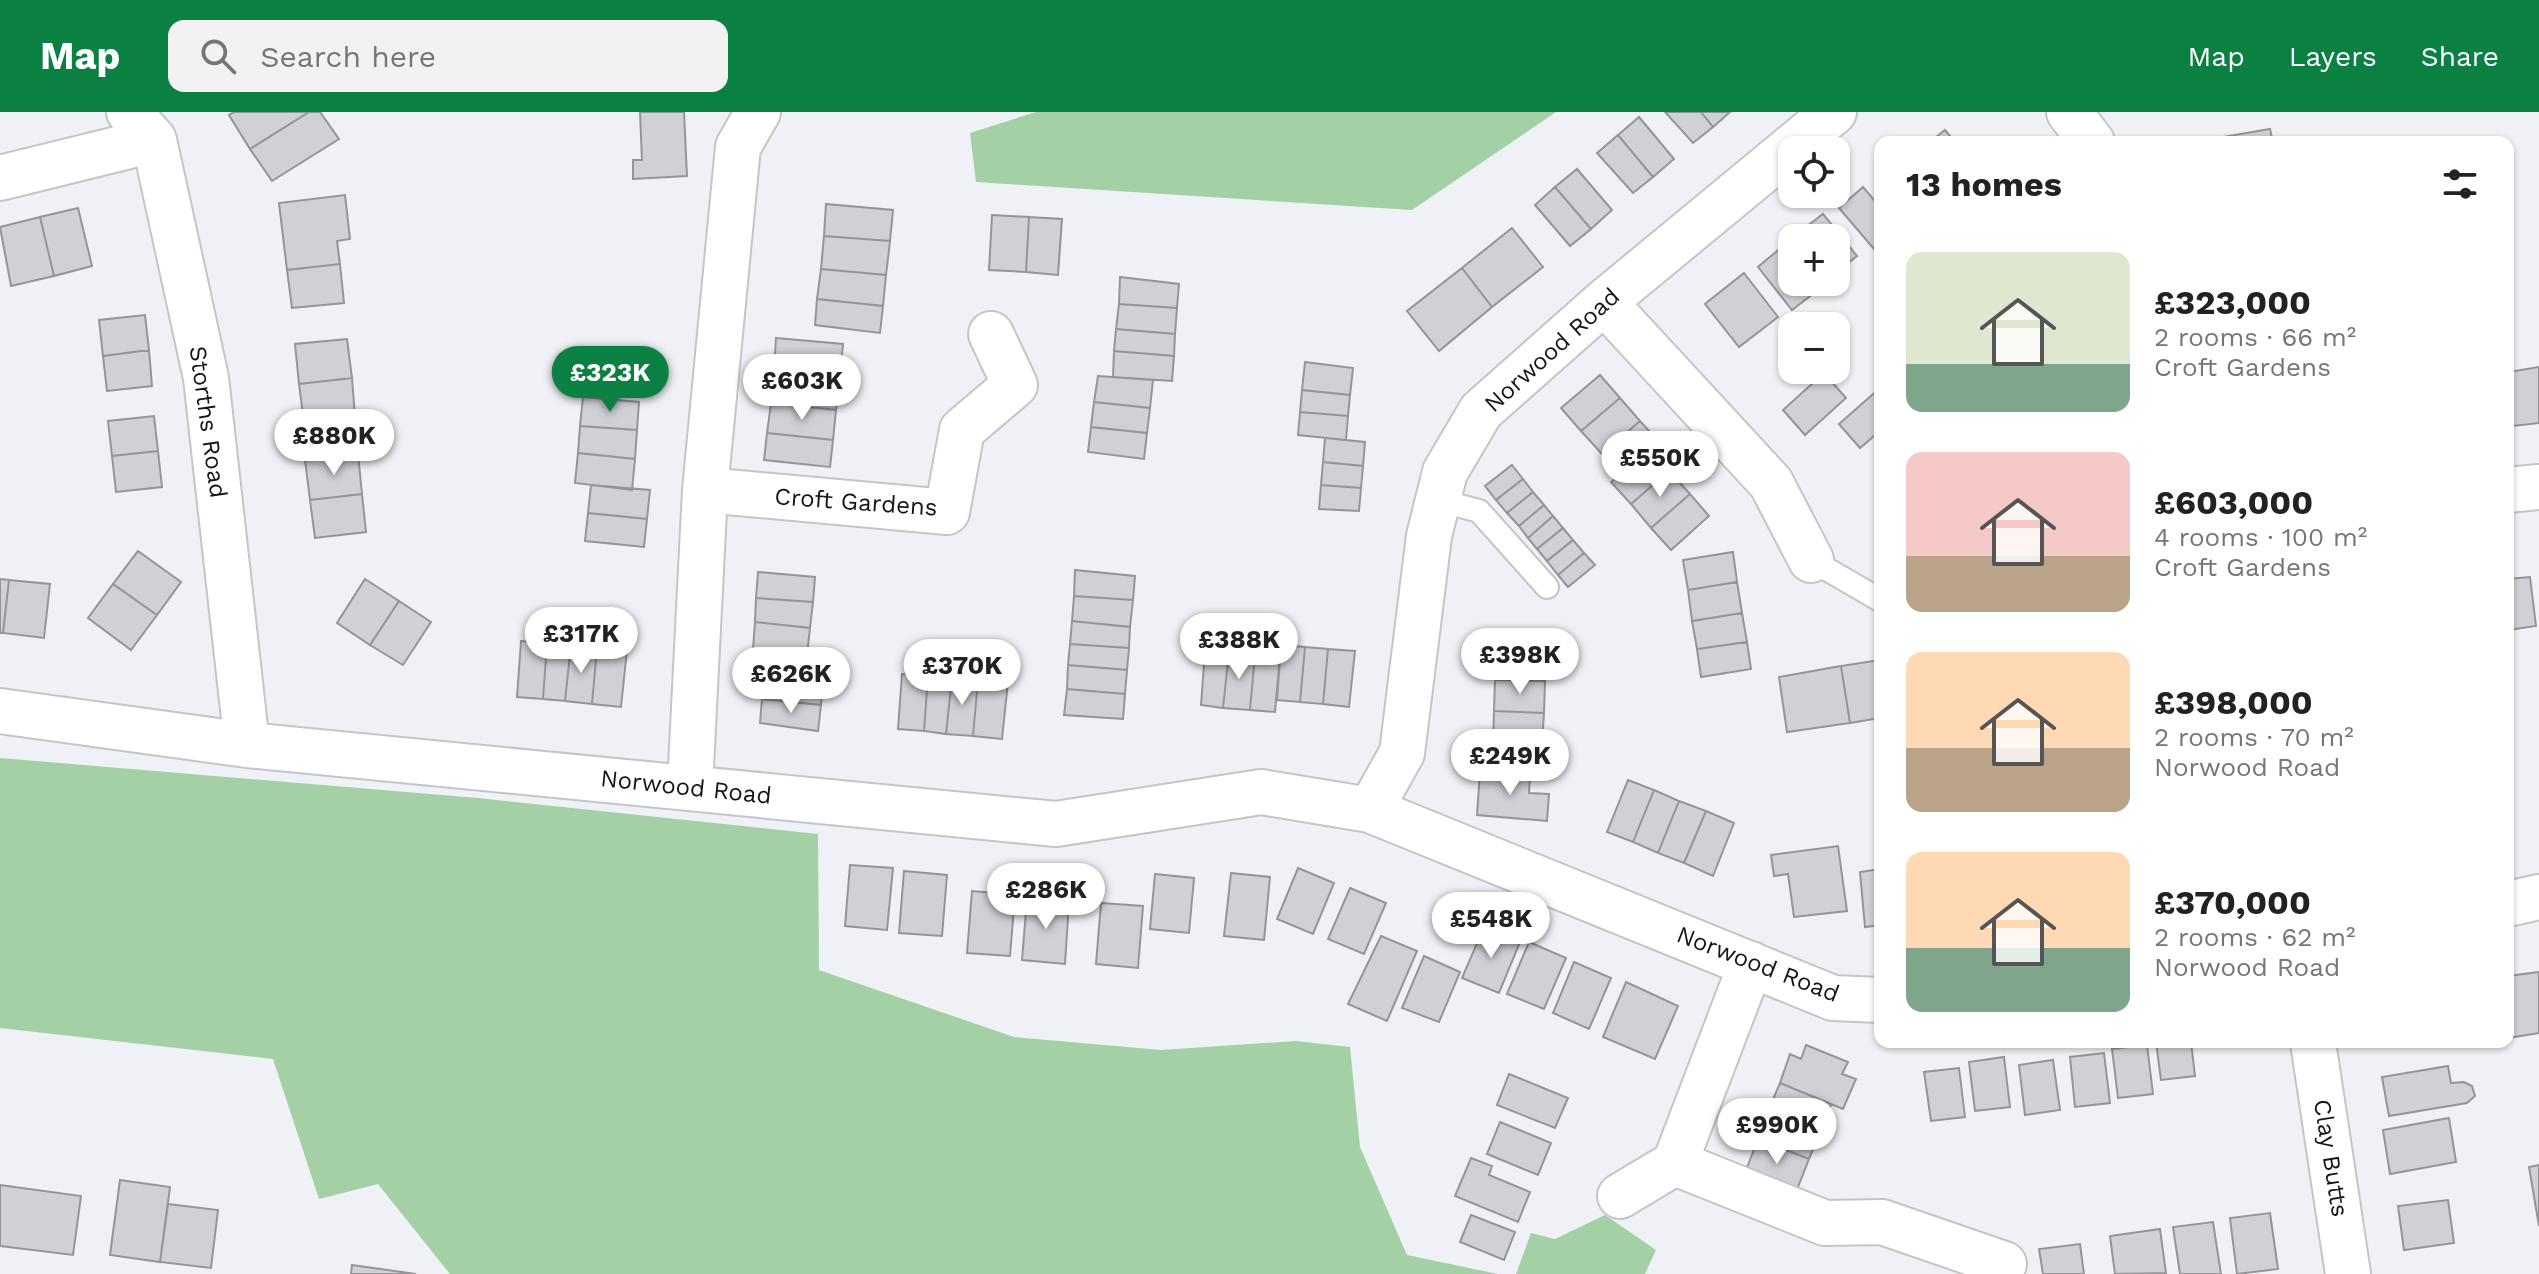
<!DOCTYPE html>
<html lang="en">
<head>
<meta charset="utf-8">
<style>
	:root { --surface:#fff; --page:#f2f2f2; --text:#222; --muted:#767676; --accent:#0b8043 }
	body { margin:0; font-family:"Work Sans",sans-serif; background:var(--page); color:var(--text); height:100vh; display:flex; flex-direction:column; font-size:30px; white-space:nowrap }
	* { box-sizing:border-box; margin:0 }
	p { font-size:26px; color:var(--muted) }
	.icon { flex:none; width:44px; height:44px; fill:none; stroke:currentColor; stroke-width:2; stroke-linecap:round; stroke-linejoin:round }
	.map { position:relative; flex:1; overflow:hidden }
	.details { position:absolute; left:1874px; top:24px; width:640px; height:912px; display:flex; flex-direction:column; background:var(--surface); border-radius:16px; box-shadow:0 2px 6px #0004 }
	.details>* { flex:none }
	.controls { position:absolute; left:1778px; top:24px; display:grid; gap:16px }
	.controls a { display:grid; place-items:center; width:72px; height:72px; border-radius:16px; background:var(--surface); box-shadow:0 2px 6px #0004; font-size:40px }
	.price { position:absolute; translate:-50% -68px; padding:0 18px; border-radius:28px; background:#fff; color:#222; font-size:26px; line-height:52px; filter:drop-shadow(0 2px 4px #0008) }
	.price::after { content:''; position:absolute; left:50%; top:48px; width:24px; height:18px; margin-left:-12px; background:inherit; clip-path:polygon(0 0,100% 0,50% 100%) }
	.price.current { background:var(--accent); color:#fff }
	ul { padding:0; list-style:none }
	li { display:flex; align-items:center; gap:24px; height:200px; padding:0 32px }
	li span { display:grid; place-items:center; flex:none; width:224px; height:160px; border-radius:16px; color:#555 }
	li>.icon { margin-inline-start:auto }
	span .icon { width:96px; height:96px; fill:#fffc; stroke-width:1 }
	li b { font-size:34px }
	h2 { display:flex; justify-content:space-between; align-items:center; height:96px; padding:0 32px; font-size:34px }
	header { display:flex; align-items:center; gap:48px; box-sizing:border-box; height:112px; padding:0 40px; background:var(--accent); color:#fff }
	header strong { font-size:38px }
	nav { display:flex; gap:44px; margin-inline-start:auto; font-size:28px }
	.search { width:560px; height:72px; background:var(--page); display:flex; align-items:center; gap:20px; box-sizing:border-box; padding:0 28px; border-radius:16px; color:var(--muted); font-size:30px }
	.map>svg:first-child { display:block }
	.green { fill:#a4d0a5 }
	.building { fill:#d0d1d7; stroke:#94959a; stroke-width:2 }
	.lines { fill:none; stroke-linecap:round; stroke-linejoin:round }
	.lane-casing { stroke:#c4c5ca; stroke-width:26 }
	.street-casing { stroke:#c4c5ca; stroke-width:48 }
	.lane { stroke:#fff; stroke-width:22 }
	.street { stroke:#fff; stroke-width:44 }
	.labels { text-anchor:middle; stroke-width:6; stroke-linejoin:round; paint-order:stroke }
	.street-label { font-size:24px; fill:#151517; stroke:#fff }
</style>
</head>
<body>
<header>
<strong>Map</strong>
<div class="search"><svg class="icon" aria-label="search" viewBox="0 0 24 24"><circle cx="10" cy="10" r="6"/><path d="M15 15l6 6"/></svg>Search here</div>
<nav><a>Map</a><a>Layers</a><a>Share</a></nav>
</header>
<div class="map">
<svg width="2539" height="1162" viewBox="0 0 2539 1162">
	<rect width="100%" height="100%" fill="#f0f1f7"/>
	<!-- green -->
	<path class="green" d="M1036 0H1556L1412 98 976 70 970 21Z
		M0 646 478 686 818 722 819 858 1014 925 1161 938 1296 929 1350 935 1360 1035 1407 1143 1498 1162H450L378 1072 319 1087 273 947 0 916Z
		M1605 1103 1656 1138 1645 1162H1516L1531 1121 1555 1127Z"/>
	<!-- building -->
	<path class="building" d="M234 0H309L250 37 229 3Z
		M309 0H320L339 27 272 69 250 37Z
		M640 0H684L687 64 633 67V48H642Z
		M1665 0H1701L1713 15 1693 31Z
		M1701 0H1730L1713 15Z
		M1639 5 1674 47 1653 65 1618 23Z
		M2270 17 2273 30H2211V27Z
		M1945 18 1955 30H1930Z
		M1618 23 1653 65 1633 81 1597 41Z
		M1577 57 1612 98 1591 117 1555 75Z
		M1555 75 1591 117 1570 134 1535 93Z
		M1863 75 1880 95V144L1839 96Z
		M345 83 350 127 337 129 340 152 287 158 279 91Z
		M826 92 893 98 890 129 824 124Z
		M78 96 92 154 54 164 40 105Z
		M1823 102 1857 144 1836 161V126H1800L1797 122Z
		M992 103 1029 105 1026 160 989 158Z
		M40 105 54 164 11 174 0 115Z
		M1029 105 1062 107 1058 163 1026 160Z
		M1512 116 1543 155 1492 195 1462 156Z
		M824 124 890 129 886 163 821 157Z
		M1783 134 1792 145V170H1812L1818 178 1792 198 1758 155Z
		M340 152 344 191 292 196 287 158Z
		M1462 156 1492 195 1439 239 1407 199Z
		M821 157 886 163 883 194 817 187Z
		M1744 161 1778 205 1739 235 1705 192Z
		M1120 165 1179 172 1177 196 1119 192Z
		M817 187 883 194 880 221 815 213Z
		M1119 192 1177 196 1175 222 1116 217Z
		M145 203 149 238 103 244 99 208Z
		M1116 217 1175 222 1174 244 1114 239Z
		M776 226 843 232 840 263 774 258Z
		M347 227 352 266 299 272 295 232Z
		M149 238 152 274 107 279 103 244Z
		M1114 239 1174 244 1172 269 1113 265Z
		M1305 250 1353 256 1350 283 1302 278Z
		M2539 255V311L2513 314 2508 260Z
		M774 258 840 263 836 298 771 291Z
		M1824 261 1846 286 1805 323 1783 298Z
		M1600 263 1620 286 1581 319 1561 296Z
		M1098 264 1153 268 1150 296 1094 290Z
		M352 266 355 305 304 311 299 272Z
		M1880 276V319L1860 336 1839 312Z
		M1302 278 1350 283 1348 304 1300 300Z
		M583 285 639 290 637 318 580 314Z
		M1620 286 1640 309 1602 342 1581 319Z
		M1094 290 1150 296 1147 321 1091 315Z
		M771 291 836 298 833 328 767 321Z
		M1300 300 1348 304 1346 328 1298 323Z
		M154 304 158 339 112 344 108 309Z
		M1640 309 1659 330 1620 363 1602 342Z
		M580 314 637 318 635 347 578 341Z
		M1091 315 1147 321 1144 347 1088 340Z
		M767 321 833 328 830 355 764 348Z
		M1325 326 1365 330 1363 354 1323 350Z
		M1650 337 1669 359 1631 392 1611 370Z
		M158 339 162 375 116 380 112 344Z
		M578 341 635 347 632 378 575 371Z
		M358 342 362 382 310 388 305 348Z
		M1323 350 1363 354 1361 376 1321 373Z
		M1512 353 1523 367 1496 388 1485 374Z
		M1669 359 1690 382 1651 416 1631 392Z
		M1523 367 1533 380 1507 401 1496 388Z
		M591 373 650 378 647 407 588 401Z
		M1321 373 1361 376 1359 399 1319 397Z
		M1533 380 1544 393 1519 414 1507 401Z
		M362 382 366 420 315 426 310 388Z
		M1690 382 1709 404 1671 438 1651 416Z
		M1544 393 1553 404 1528 426 1519 414Z
		M588 401 647 407 644 435 585 429Z
		M1553 404 1563 416 1537 437 1528 426Z
		M1563 416 1573 428 1547 449 1537 437Z
		M1573 428 1584 441 1558 463 1547 449Z
		M138 439 181 470 157 503 113 472Z
		M1733 440 1737 470 1688 478 1683 448Z
		M1584 441 1595 453 1568 475 1558 463Z
		M1075 458 1135 464 1133 488 1074 484Z
		M758 460 815 465 813 490 756 486Z
		M2530 465 2536 514 2508 518V467Z
		M0 467 9 468 3 521H0Z
		M365 467 399 489 370 533 337 511Z
		M9 468 50 472 44 526 3 521Z
		M1737 470 1742 501 1692 509 1688 478Z
		M113 472 157 503 131 538 88 506Z
		M1074 484 1133 488 1130 515 1072 509Z
		M756 486 813 490 810 516 755 510Z
		M399 489 431 510 403 553 370 533Z
		M1742 501 1747 530 1697 537 1692 509Z
		M1072 509 1130 515 1129 536 1070 532Z
		M755 510 810 516 807 543 753 537Z
		M521 529 547 532 543 587 517 585Z
		M1747 530 1751 557 1701 565 1697 537Z
		M547 532 571 533 565 589 543 587Z
		M1070 532 1129 536 1127 558 1068 553Z
		M571 533 597 536 592 592 565 589Z
		M1281 533 1305 535 1300 590 1277 588Z
		M1305 535 1328 537 1323 592 1300 590Z
		M597 536 627 538 621 595 592 592Z
		M1328 537 1355 539 1349 595 1323 592Z
		M1496 537 1546 539 1545 569 1495 568Z
		M1205 538 1229 540 1223 596 1201 593Z
		M768 539 826 545 823 571 765 564Z
		M1229 540 1255 542 1250 598 1223 596Z
		M1255 542 1280 543 1275 600 1250 598Z
		M1880 548V606L1850 611 1841 554Z
		M1068 553 1127 558 1125 582 1067 577Z
		M1841 554 1850 611 1787 620 1779 565Z
		M902 562 928 564 924 619 898 617Z
		M765 564 823 571 821 593 762 587Z
		M928 564 952 566 946 622 924 619Z
		M952 566 978 568 973 624 946 622Z
		M978 568 1008 570 1002 627 973 624Z
		M1495 568 1545 569 1544 601 1494 599Z
		M1067 577 1125 582 1123 607 1064 603Z
		M762 587 821 593 818 619 760 611Z
		M1494 599 1544 601 1542 632 1493 630Z
		M1482 629 1532 633 1530 662 1480 659Z
		M1480 659 1530 662 1529 681 1549 682 1547 709 1477 703Z
		M1628 668 1654 678 1633 730 1607 720Z
		M1654 678 1679 689 1658 741 1633 730Z
		M1679 689 1706 699 1684 751 1658 741Z
		M1706 699 1734 711 1713 764 1684 751Z
		M1838 734 1847 799 1794 805 1788 762 1774 764 1771 743Z
		M850 753 893 756 887 818 845 814Z
		M1298 756 1334 771 1313 822 1277 807Z
		M1880 757V813L1865 815 1860 760Z
		M904 759 947 763 942 824 899 821Z
		M1231 761 1270 765 1264 828 1224 824Z
		M1155 762 1194 766 1189 821 1150 817Z
		M1350 776 1386 791 1364 842 1328 827Z
		M972 779 1015 783 1010 844 967 841Z
		M1027 787 1069 790 1065 852 1022 848Z
		M1101 791 1143 794 1138 856 1096 852Z
		M1484 815 1520 830 1499 881 1462 866Z
		M1381 824 1417 839 1387 909 1348 892Z
		M1529 830 1566 846 1544 897 1507 882Z
		M1424 844 1460 860 1439 910 1402 896Z
		M1574 850 1611 866 1589 917 1553 901Z
		M2539 860V921L2508 926V864Z
		M1626 870 1678 894 1655 947 1603 925Z
		M2156 930H2191L2195 964 2161 968Z
		M1806 933 1848 950 1842 962 1856 967 1843 997 1780 971 1790 942 1801 947Z
		M2147 933 2153 982 2118 986 2112 937Z
		M2104 941 2110 991 2075 995 2070 945Z
		M2004 945 2010 995 1975 999 1969 950Z
		M2053 948 2060 998 2025 1003 2019 953Z
		M2448 954 2451 971 2464 970 2472 974 2475 984 2467 991 2389 1004 2382 965Z
		M1959 956 1965 1005 1931 1009 1924 960Z
		M1509 962 1568 986 1555 1016 1497 993Z
		M1780 971 1831 992 1820 1020 1768 999Z
		M1768 999 1820 1020 1809 1047 1758 1027Z
		M2449 1006 2456 1050 2390 1062 2383 1018Z
		M1500 1010 1551 1031 1538 1063 1487 1042Z
		M1758 1027 1809 1047 1796 1080 1745 1061Z
		M1471 1046 1492 1054 1489 1063 1530 1080 1518 1110 1455 1084Z
		M2539 1053V1114L2529 1055Z
		M120 1068 170 1075 160 1150 110 1143Z
		M0 1073 81 1084 73 1143 0 1134Z
		M2448 1088 2454 1131 2404 1138 2398 1094Z
		M168 1092 218 1098 211 1156 160 1150Z
		M2270 1101 2278 1157 2237 1162 2230 1106Z
		M1471 1103 1515 1120 1504 1148 1460 1130Z
		M2213 1110 2221 1162H2180L2173 1115Z
		M2160 1117 2166 1161 2115 1162 2110 1124Z
		M2080 1132 2084 1162H2043L2039 1137Z
		M352 1153 416 1162H351Z"/>
	<g class="lines">
		<defs>
			<path id="lane" d="M1438 388 1479 399 1547 475
				M1811 448 1880 488"/>
			<path id="street" d="M129 0 154 28 206 266 247 633
				M2069 0 2092 30
				M0 66 154 28
				M1604 190 1771 371 1811 448
				M705 378 947 400 962 318 1015 273 991 222
				M2508 378 2539 375
				M0 599 247 633 1056 712 1261 680 1370 698 1833 886 1880 888
				M690 675 705 378 738 35 758 0
				M1370 698 1402 641 1429 424 1445 360 1481 299 1604 190 1834 0
				M2508 792 2539 785
				M1751 852 1675 1051 1825 1111 1882 1110 2004 1152
				M2313 930 2348 1162
				M1620 1084 1675 1051"/>
		</defs>
		<!-- lane casing -->
		<use href="#lane" class="lane-casing"/>
		<!-- street casing -->
		<use href="#street" class="street-casing"/>
		<!-- lane -->
		<use href="#lane" class="lane"/>
		<!-- street -->
		<use href="#street" class="street"/>
	</g>
	<g class="labels">
		<!-- street labels -->
		<g class="street-label">
			<text transform="translate(1552 238) rotate(-42)" y="8">Norwood Road</text>
			<text transform="translate(208 310) rotate(82)" y="8">Storths Road</text>
			<text transform="translate(856 390) rotate(4)" y="8">Croft Gardens</text>
			<text transform="translate(686 675) rotate(6)" y="8">Norwood Road</text>
			<text transform="translate(1758 852) rotate(21)" y="8">Norwood Road</text>
			<text transform="translate(2331 1046) rotate(81)" y="8">Clay Butts</text>
		</g>
	</g>
</svg>
<div class="controls">
<a><svg class="icon" aria-label="locate" viewBox="0 0 24 24"><circle cx="12" cy="12" r="6"/><path d="M12 2v4M12 18v4M2 12h4M18 12h4"/></svg></a>
<a>+</a>
<a>−</a>
</div>
<b class="price current" style="left:610px;top:302px">£323K</b>
<b class="price" style="left:802px;top:310px">£603K</b>
<b class="price" style="left:334px;top:365px">£880K</b>
<b class="price" style="left:1660px;top:387px">£550K</b>
<b class="price" style="left:581px;top:563px">£317K</b>
<b class="price" style="left:1239px;top:569px">£388K</b>
<b class="price" style="left:1520px;top:584px">£398K</b>
<b class="price" style="left:962px;top:595px">£370K</b>
<b class="price" style="left:791px;top:603px">£626K</b>
<b class="price" style="left:1510px;top:685px">£249K</b>
<b class="price" style="left:1046px;top:819px">£286K</b>
<b class="price" style="left:1491px;top:848px">£548K</b>
<b class="price" style="left:1777px;top:1054px">£990K</b>
<section class="details">
<h2>13 homes<svg class="icon" aria-label="filters" viewBox="0 0 24 24"><path d="M4 7h16M4 17h16"/><circle cx="9" cy="7" r="2"/><circle cx="15" cy="17" r="2"/></svg></h2>
<ul>
<li><span style="background:linear-gradient(#dfe7d0 70%,#7fa58c 0)"><svg class="icon" aria-label="home" viewBox="0 0 24 24"><path d="M3 11l9-7 9 7M6 9v11h12V9"/></svg></span><div><b>£323,000</b><p>2 rooms · 66 m²</p><p>Croft Gardens</p></div></li>
<li><span style="background:linear-gradient(#f6c9c9 65%,#b9a48a 0)"><svg class="icon" aria-label="home" viewBox="0 0 24 24"><path d="M3 11l9-7 9 7M6 9v11h12V9"/></svg></span><div><b>£603,000</b><p>4 rooms · 100 m²</p><p>Croft Gardens</p></div></li>
<li><span style="background:linear-gradient(#ffd9b3 60%,#b9a48a 0)"><svg class="icon" aria-label="home" viewBox="0 0 24 24"><path d="M3 11l9-7 9 7M6 9v11h12V9"/></svg></span><div><b>£398,000</b><p>2 rooms · 70 m²</p><p>Norwood Road</p></div></li>
<li><span style="background:linear-gradient(#ffd9b3 60%,#7fa58c 0)"><svg class="icon" aria-label="home" viewBox="0 0 24 24"><path d="M3 11l9-7 9 7M6 9v11h12V9"/></svg></span><div><b>£370,000</b><p>2 rooms · 62 m²</p><p>Norwood Road</p></div></li>
</ul>
</section>
</div>
</body>
</html>
